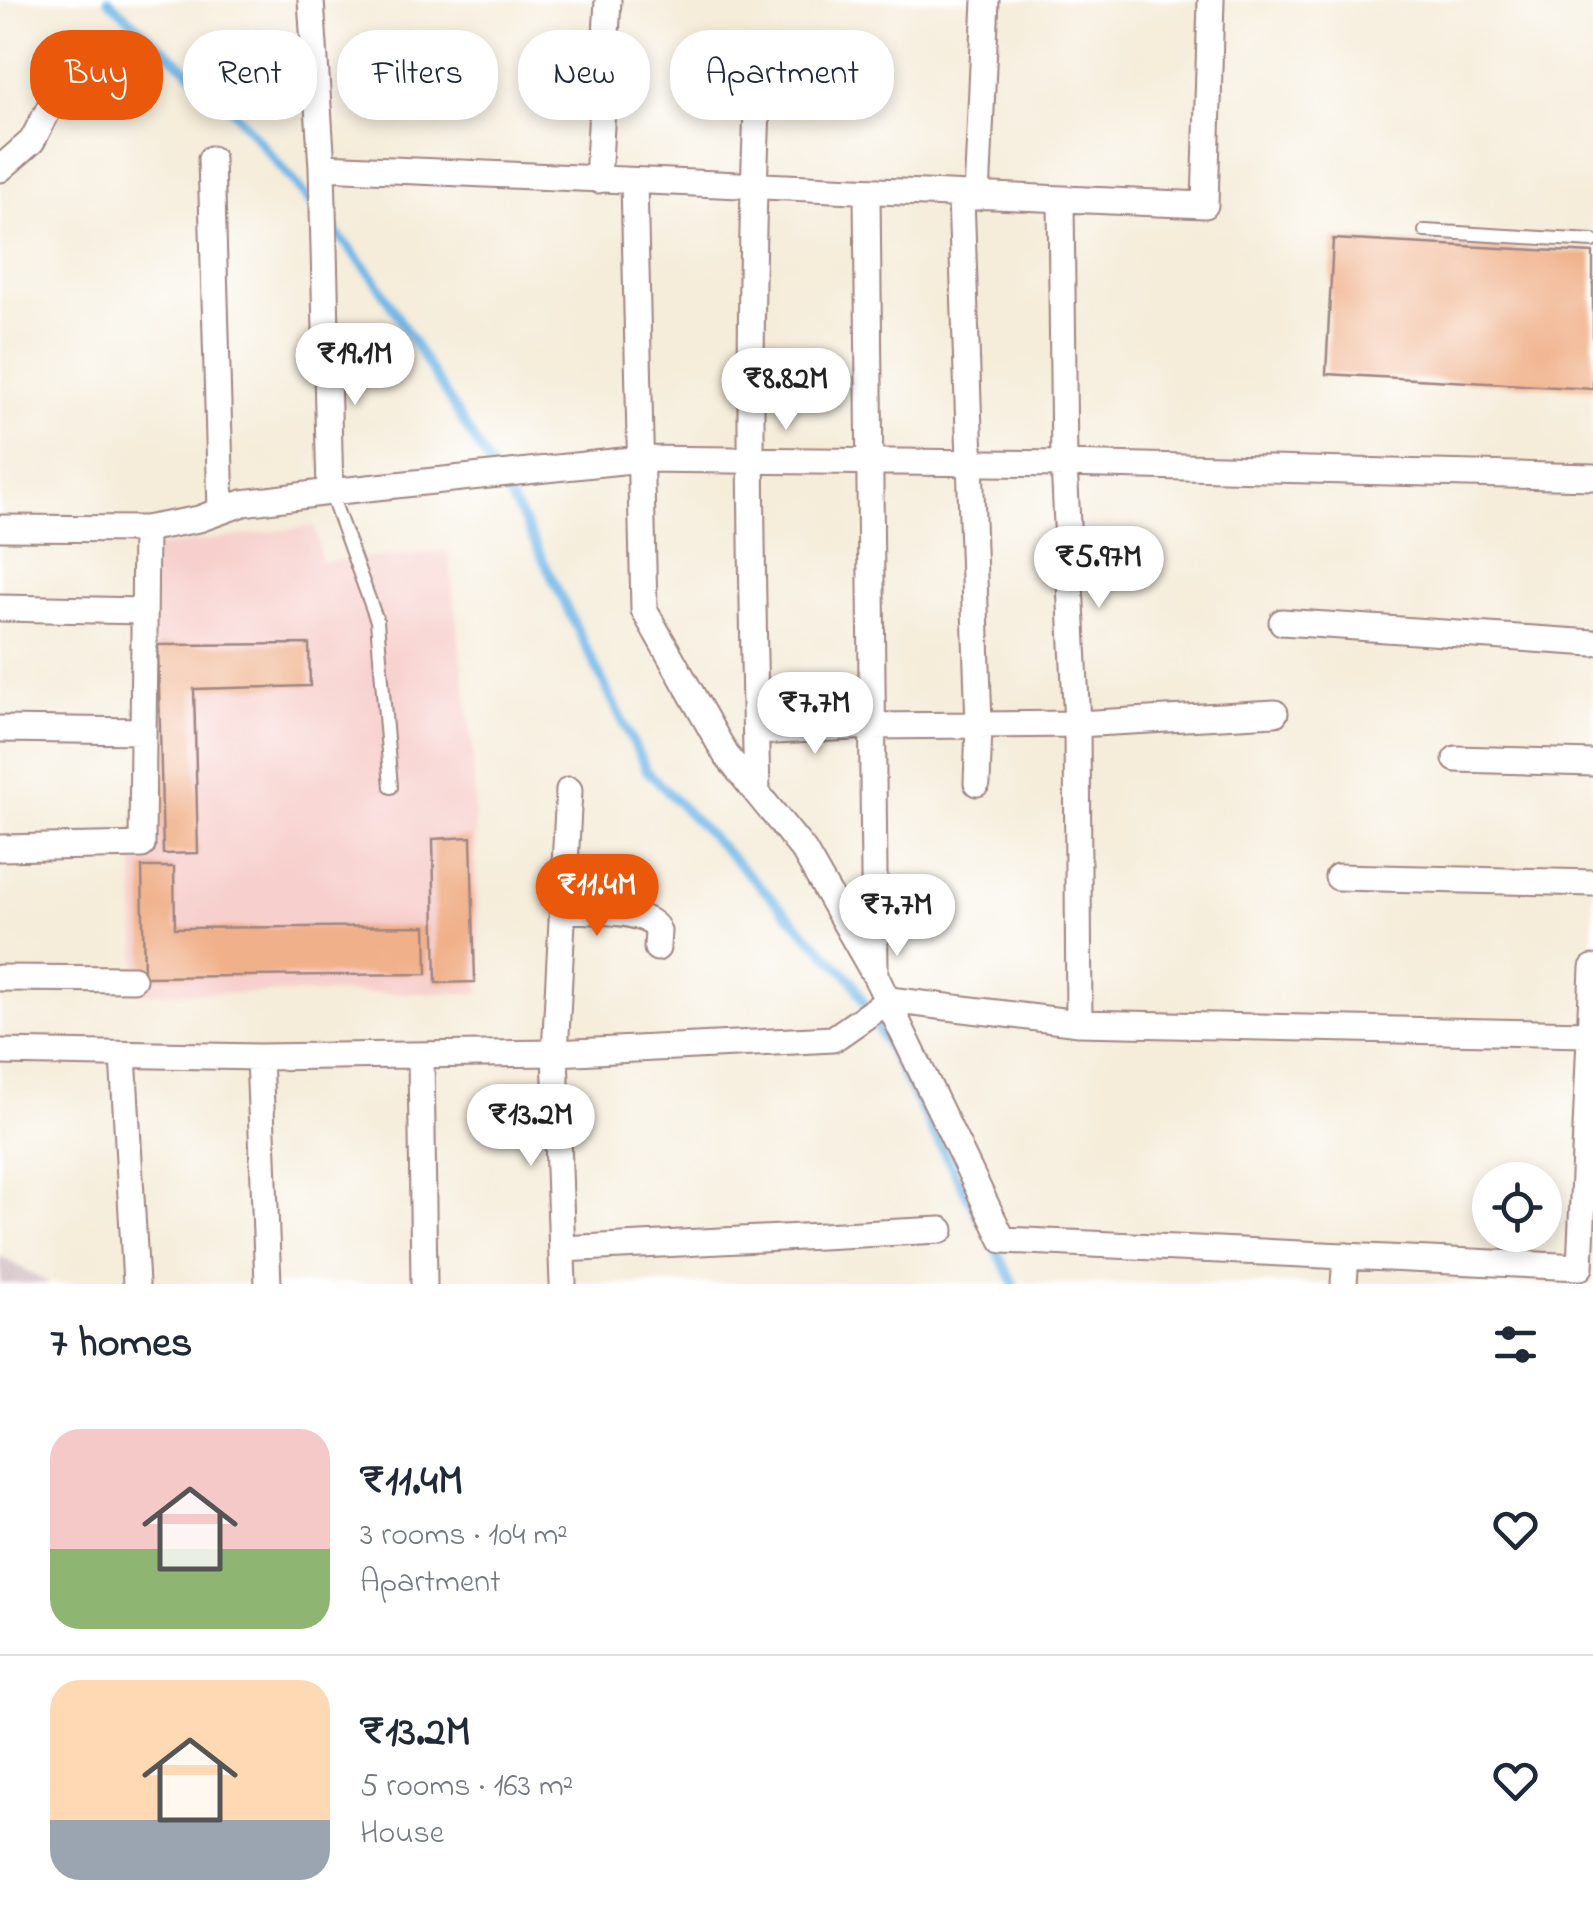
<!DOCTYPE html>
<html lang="en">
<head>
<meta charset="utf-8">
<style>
	:root { --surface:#fff; --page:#f6f6f7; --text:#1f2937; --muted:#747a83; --line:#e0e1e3; --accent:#ea580c }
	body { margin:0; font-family:"Indie Flower",sans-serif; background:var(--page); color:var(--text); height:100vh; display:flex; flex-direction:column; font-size:38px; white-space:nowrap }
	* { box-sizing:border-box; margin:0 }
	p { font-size:32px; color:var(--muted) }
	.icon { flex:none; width:55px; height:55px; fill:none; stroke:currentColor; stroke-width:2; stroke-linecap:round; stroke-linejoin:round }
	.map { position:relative; height:1284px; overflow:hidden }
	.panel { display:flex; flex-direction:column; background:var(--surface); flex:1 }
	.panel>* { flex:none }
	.hud { position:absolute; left:30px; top:30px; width:1000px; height:90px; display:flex; gap:20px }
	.fabs { position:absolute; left:1472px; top:1162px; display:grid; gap:20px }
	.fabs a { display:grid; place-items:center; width:90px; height:90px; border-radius:50%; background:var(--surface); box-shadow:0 5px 15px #0003; font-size:50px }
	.price { position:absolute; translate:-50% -85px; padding:0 22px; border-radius:35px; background:#fff; color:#222; font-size:32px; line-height:65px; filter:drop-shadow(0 2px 5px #0008) }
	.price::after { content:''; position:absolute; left:50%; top:60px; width:30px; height:22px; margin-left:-15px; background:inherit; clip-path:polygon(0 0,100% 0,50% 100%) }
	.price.on { background:var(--accent); color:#fff }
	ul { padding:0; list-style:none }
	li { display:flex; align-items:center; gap:30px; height:250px; padding:0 50px }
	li+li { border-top:2px solid var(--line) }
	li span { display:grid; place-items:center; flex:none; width:280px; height:200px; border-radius:30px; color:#555 }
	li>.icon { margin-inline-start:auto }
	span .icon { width:120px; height:120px; fill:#fffc; stroke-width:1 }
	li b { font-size:42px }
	h2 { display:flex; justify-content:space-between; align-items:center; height:120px; padding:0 50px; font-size:42px }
	.chip { padding:0 35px; border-radius:40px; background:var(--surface); box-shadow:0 5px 15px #0003; font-size:35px; line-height:90px }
	.chip.on { background:var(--accent); color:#fff }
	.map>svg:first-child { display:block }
	.built { fill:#f7d0cd }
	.industrial { fill:#d2bec3 }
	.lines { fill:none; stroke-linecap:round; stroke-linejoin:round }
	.stream { stroke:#71b7e8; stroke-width:9 }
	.building { fill:#f0b18a }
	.lane-casing { stroke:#a08682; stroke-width:16 }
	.street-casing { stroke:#a08682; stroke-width:29 }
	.lane { stroke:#fff; stroke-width:12 }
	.street { stroke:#fff; stroke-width:25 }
</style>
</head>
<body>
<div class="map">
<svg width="1593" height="1284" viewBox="0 0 1593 1284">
	<rect width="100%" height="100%" fill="#fff"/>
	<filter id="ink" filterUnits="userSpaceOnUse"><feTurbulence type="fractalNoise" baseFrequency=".01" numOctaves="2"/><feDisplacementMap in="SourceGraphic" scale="20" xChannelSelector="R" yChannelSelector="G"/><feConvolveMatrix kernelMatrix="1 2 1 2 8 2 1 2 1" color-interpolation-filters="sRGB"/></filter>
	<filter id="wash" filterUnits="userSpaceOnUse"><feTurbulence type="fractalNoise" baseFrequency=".0048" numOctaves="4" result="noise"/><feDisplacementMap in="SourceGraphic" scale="40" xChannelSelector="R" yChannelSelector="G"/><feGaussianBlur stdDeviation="2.25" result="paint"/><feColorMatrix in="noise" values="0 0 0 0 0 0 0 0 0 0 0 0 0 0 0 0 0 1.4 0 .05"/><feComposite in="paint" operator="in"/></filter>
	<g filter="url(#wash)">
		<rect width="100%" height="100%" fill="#f5ecd9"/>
		<!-- built -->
		<path class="built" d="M315 526 321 562 448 551 473 749 480 993H137L134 859 153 855 154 547Z"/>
		<!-- industrial -->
		<path class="industrial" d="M0 1256 50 1284H0Z"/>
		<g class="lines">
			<!-- stream -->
			<path class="stream" d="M108 0 234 111 317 210
				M330 225 374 278 524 521 647 771 852 980 981 1222
				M991 1240 1014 1284"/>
		</g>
		<g id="blocks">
			<!-- building -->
			<path class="building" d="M1333 239 1593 253V389L1326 374Z
				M309 644 310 686 194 689 198 853 163 854 158 645Z
				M471 837 475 982 436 983 433 839Z
				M142 867H174L175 928 426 926 427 974 144 977Z"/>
		</g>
	</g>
	<g filter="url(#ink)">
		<use href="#blocks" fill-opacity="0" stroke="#a08682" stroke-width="2.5"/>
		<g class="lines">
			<defs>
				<path id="lane" d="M1425 231 1593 241
					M330 492 377 621 391 787"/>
				<path id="street" d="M311 0 322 167 330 492 641 459 1064 464 1593 477
					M211 159 221 510
					M322 167 1205 205 1211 0
					M0 169 32 141 76 57
					M598 180 608 0
					M634 181 644 610 726 755 804 851 876 977 1003 1240 1580 1267 1593 968
					M867 192 875 972
					M961 196 979 725 977 783
					M977 197 986 0
					M1061 200 1064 464 1077 724 1079 1023
					M0 528 145 529 142 845 0 848
					M145 529 199 519 243 503 330 492
					M0 608 144 611
					M1282 622 1593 643
					M0 729 143 731
					M756 732 871 726 1077 724 1275 713
					M1456 759 1593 763
					M757 793C751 546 746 299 760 52
					M1338 877 1593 883
					M562 910C583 911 650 908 658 931 658 933 657 946 657 948
					M0 978 133 979
					M0 1052 259 1057 555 1053 833 1039 889 1000 1079 1023 1588 1034
					M123 1055 136 1284
					M421 1055 424 1284
					M259 1057 268 1284
					M562 1249 941 1230
					M563 1284 555 1053 569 790
					M1344 1284 1346 1256"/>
			</defs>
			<!-- lane casing -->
			<use href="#lane" class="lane-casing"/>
			<!-- street casing -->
			<use href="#street" class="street-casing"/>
			<!-- lane -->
			<use href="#lane" class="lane"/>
			<!-- street -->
			<use href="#street" class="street"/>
		</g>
	</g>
</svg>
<div class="fabs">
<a><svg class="icon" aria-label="locate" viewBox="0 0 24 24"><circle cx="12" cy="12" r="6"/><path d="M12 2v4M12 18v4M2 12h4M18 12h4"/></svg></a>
</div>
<b class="price" style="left:355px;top:408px">₹19.1M</b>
<b class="price" style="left:786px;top:433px">₹8.82M</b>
<b class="price" style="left:1099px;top:611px">₹5.97M</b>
<b class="price" style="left:815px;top:757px">₹7.7M</b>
<b class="price on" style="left:597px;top:939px">₹11.4M</b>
<b class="price" style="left:897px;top:959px">₹7.7M</b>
<b class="price" style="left:531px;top:1169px">₹13.2M</b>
<div class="hud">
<a class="chip on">Buy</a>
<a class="chip">Rent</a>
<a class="chip">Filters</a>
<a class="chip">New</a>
<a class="chip">Apartment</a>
</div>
</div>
<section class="panel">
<h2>7 homes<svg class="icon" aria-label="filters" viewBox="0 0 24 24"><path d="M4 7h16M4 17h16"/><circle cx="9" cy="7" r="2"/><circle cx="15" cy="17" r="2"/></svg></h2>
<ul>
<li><span style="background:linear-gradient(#f6c9c9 60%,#8fb573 0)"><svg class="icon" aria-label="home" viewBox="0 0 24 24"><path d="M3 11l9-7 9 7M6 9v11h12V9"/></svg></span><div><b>₹11.4M</b><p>3 rooms · 104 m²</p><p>Apartment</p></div><svg class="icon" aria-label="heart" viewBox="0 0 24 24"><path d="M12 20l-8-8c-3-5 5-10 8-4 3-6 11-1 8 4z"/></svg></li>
<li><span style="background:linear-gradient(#ffd9b3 70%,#9aa5b1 0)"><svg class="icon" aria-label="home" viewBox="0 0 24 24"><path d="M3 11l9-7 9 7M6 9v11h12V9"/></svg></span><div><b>₹13.2M</b><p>5 rooms · 163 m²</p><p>House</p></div><svg class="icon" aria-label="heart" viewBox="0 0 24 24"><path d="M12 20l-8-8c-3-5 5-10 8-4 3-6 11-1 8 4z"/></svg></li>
</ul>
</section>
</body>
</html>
